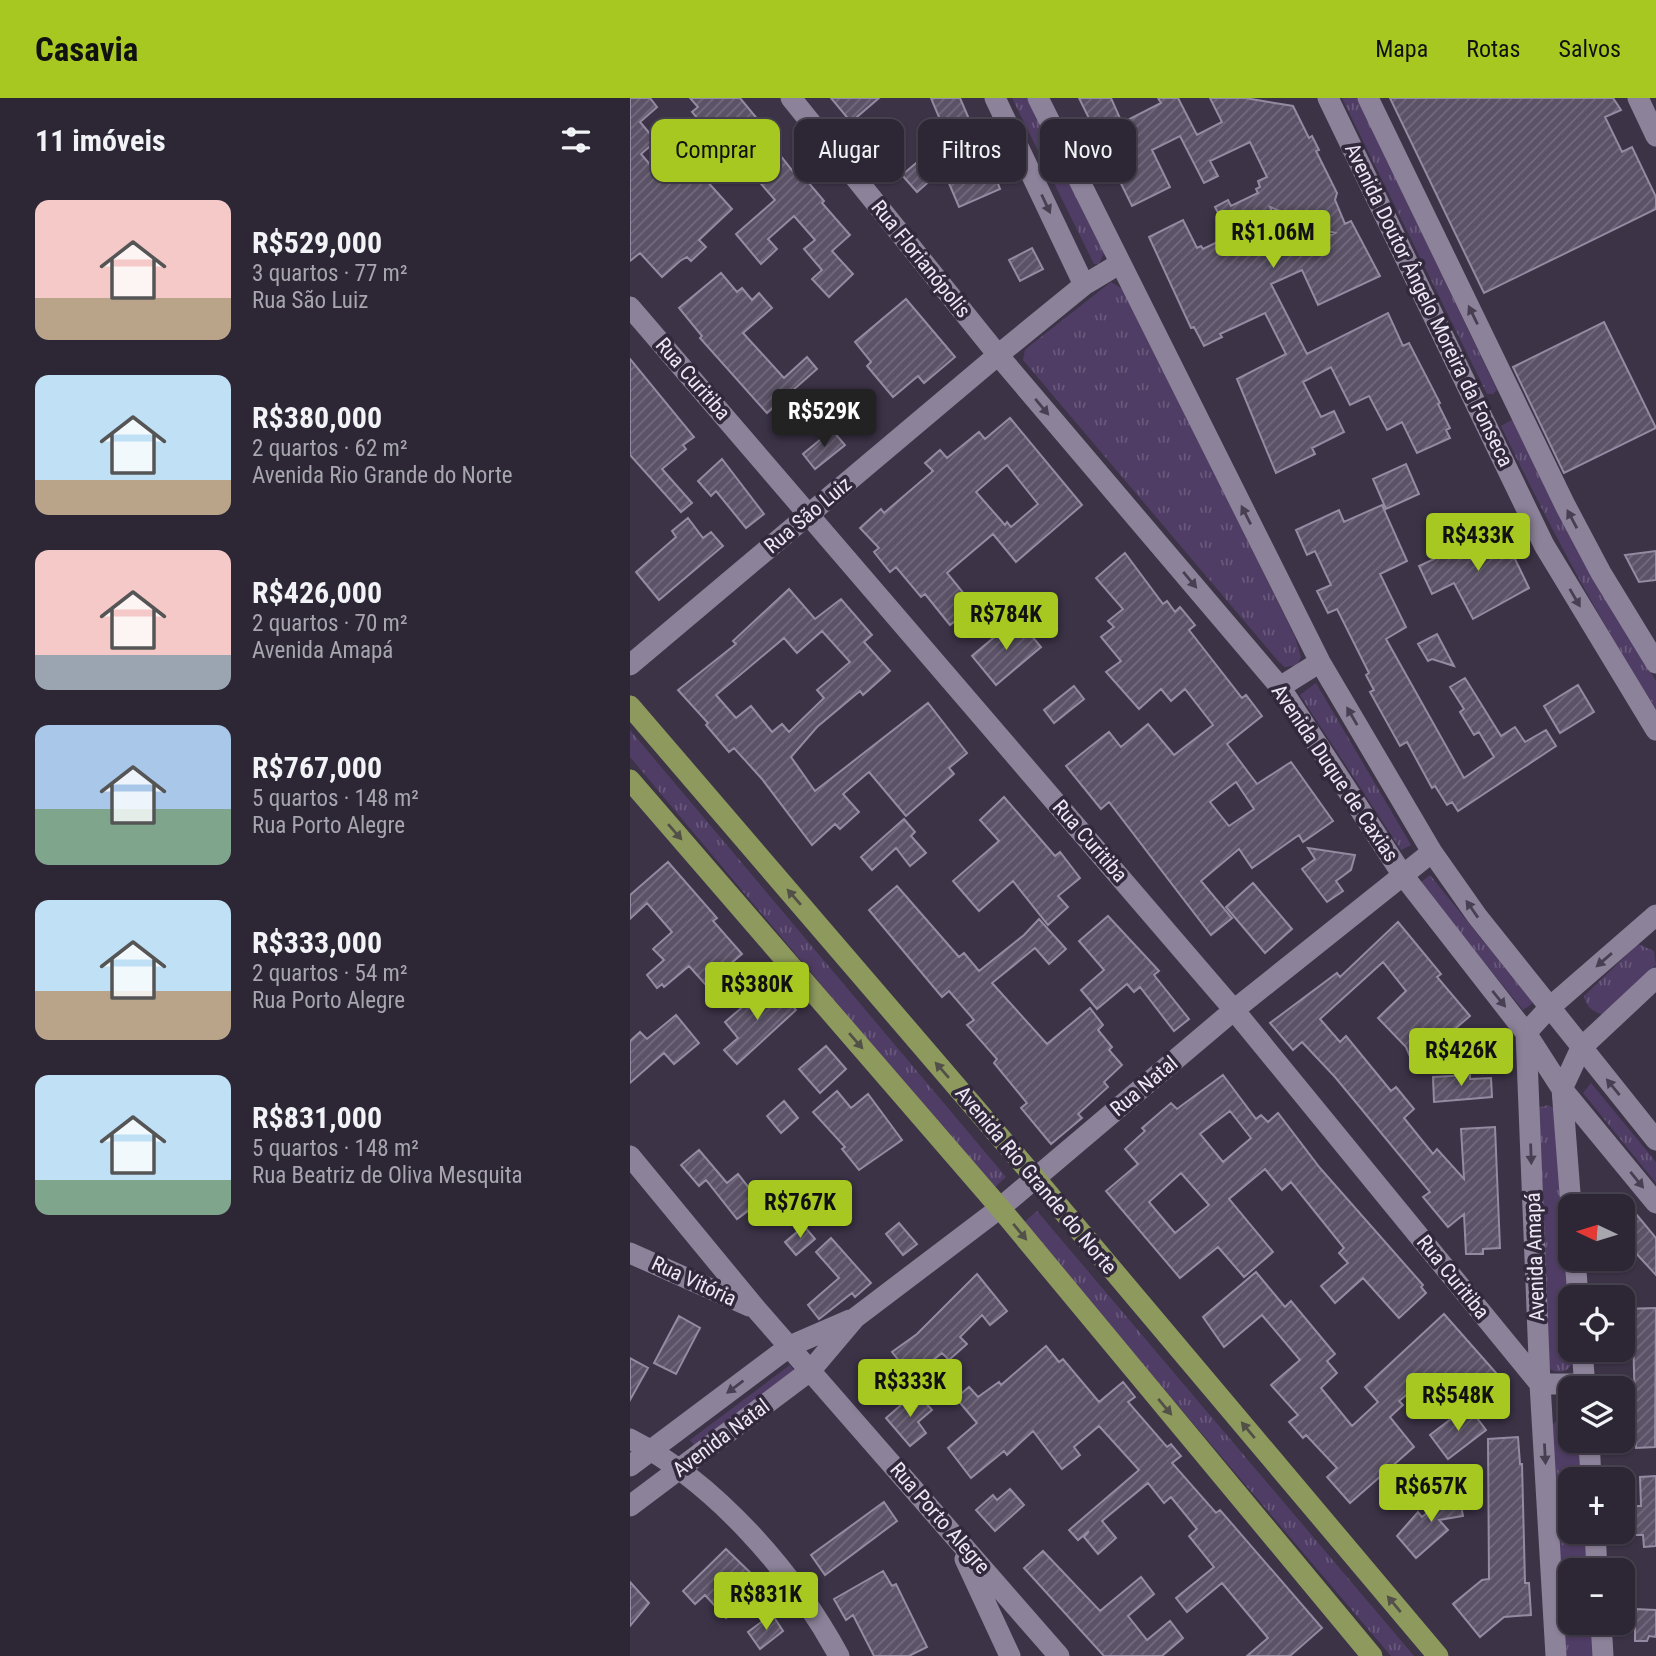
<!DOCTYPE html>
<html lang="pt">
<head>
<meta charset="utf-8">
<style>
	:root { --surface:#2d2635; --page:#352e3d; --text:#f1f3f6; --muted:#a7a5ad; --line:#484350; --accent:#a6c820 }
	body { margin:0; font-family:"Roboto Condensed",sans-serif; background:var(--page); color:var(--text); height:100vh; display:flex; flex-direction:column; font-size:26px; white-space:nowrap }
	* { box-sizing:border-box; margin:0 }
	p { font-size:23px; color:var(--muted) }
	.icon { flex:none; width:38px; height:38px; fill:none; stroke:currentColor; stroke-width:2; stroke-linecap:round; stroke-linejoin:round }
	.map { position:relative; flex:1; overflow:hidden }
	.sheet { display:flex; flex-direction:column; background:var(--surface); width:630px }
	.sheet>* { flex:none }
	.banner { position:absolute; left:21px; top:21px; width:665px; height:63px; display:flex; gap:14px }
	.needle { width:46px; rotate:274deg }
	.tools { position:absolute; left:928px; top:1096px; display:grid; gap:14px }
	.tools a { display:grid; place-items:center; width:77px; height:77px; border-radius:14px; background:var(--surface); box-shadow:0 2px 5px #0004,0 0 0 2px var(--line); font-size:35px }
	.price { position:absolute; translate:-50% -60px; padding:0 16px; border-radius:7px; background:var(--accent); color:#111; font-size:23px; line-height:46px; filter:drop-shadow(0 2px 4px #0008) }
	.price::after { content:''; position:absolute; left:50%; top:42px; width:21px; height:16px; margin-left:-10px; background:inherit; clip-path:polygon(0 0,100% 0,50% 100%) }
	.price.active { background:#222; color:#fff }
	ul { padding:0; list-style:none }
	li { display:flex; align-items:center; gap:21px; height:175px; padding:0 35px }
	li span { display:grid; place-items:center; flex:none; width:196px; height:140px; border-radius:14px; color:#555 }
	li>.icon { margin-inline-start:auto }
	span .icon { width:84px; height:84px; fill:#fffc; stroke-width:1 }
	li b { font-size:30px }
	h2 { display:flex; justify-content:space-between; align-items:center; height:84px; padding:0 35px; font-size:30px }
	.chip { padding:0 24px; border-radius:14px; background:var(--surface); box-shadow:0 2px 5px #0004,0 0 0 2px var(--line); font-size:24px; line-height:63px }
	.chip.active { background:var(--accent); color:#111 }
	header { display:flex; align-items:center; gap:42px; box-sizing:border-box; height:98px; padding:0 35px; background:var(--accent); color:#111 }
	header strong { font-size:33px }
	nav { display:flex; gap:38px; margin-inline-start:auto; font-size:24px }
	main { display:flex; flex:1; min-height:0 }
	.map>svg:first-child { display:block }
	.grass { fill:url(#grass-tufts) }
	.building { fill:url(#building-hatch); stroke:#948aa1; stroke-width:2; fill-rule:evenodd }
	.lines { fill:none; stroke-linecap:round; stroke-linejoin:round }
	.minor { stroke:#8c8299; stroke-width:21 }
	.major { stroke:#8d995d; stroke-width:21 }
	.oneway { fill:#483f53 }
	.oneway2 { fill:#525048 }
	.labels { text-anchor:middle; stroke-width:7; stroke-linejoin:round; paint-order:stroke }
	.street-label { font-size:21px; fill:#ece7f4; stroke:#32293c }
</style>
</head>
<body>
<header>
<strong>Casavia</strong>
<nav><a>Mapa</a><a>Rotas</a><a>Salvos</a></nav>
</header>
<main>
<section class="sheet">
<h2>11 imóveis<svg class="icon" aria-label="filters" viewBox="0 0 24 24"><path d="M4 7h16M4 17h16"/><circle cx="9" cy="7" r="2"/><circle cx="15" cy="17" r="2"/></svg></h2>
<ul>
<li><span style="background:linear-gradient(#f6c9c9 70%,#b9a48a 0)"><svg class="icon" aria-label="home" viewBox="0 0 24 24"><path d="M3 11l9-7 9 7M6 9v11h12V9"/></svg></span><div><b>R$529,000</b><p>3 quartos · 77 m²</p><p>Rua São Luiz</p></div></li>
<li><span style="background:linear-gradient(#bfe0f5 75%,#b9a48a 0)"><svg class="icon" aria-label="home" viewBox="0 0 24 24"><path d="M3 11l9-7 9 7M6 9v11h12V9"/></svg></span><div><b>R$380,000</b><p>2 quartos · 62 m²</p><p>Avenida Rio Grande do Norte</p></div></li>
<li><span style="background:linear-gradient(#f6c9c9 75%,#9aa5b1 0)"><svg class="icon" aria-label="home" viewBox="0 0 24 24"><path d="M3 11l9-7 9 7M6 9v11h12V9"/></svg></span><div><b>R$426,000</b><p>2 quartos · 70 m²</p><p>Avenida Amapá</p></div></li>
<li><span style="background:linear-gradient(#a9c7e8 60%,#7fa58c 0)"><svg class="icon" aria-label="home" viewBox="0 0 24 24"><path d="M3 11l9-7 9 7M6 9v11h12V9"/></svg></span><div><b>R$767,000</b><p>5 quartos · 148 m²</p><p>Rua Porto Alegre</p></div></li>
<li><span style="background:linear-gradient(#bfe0f5 65%,#b9a48a 0)"><svg class="icon" aria-label="home" viewBox="0 0 24 24"><path d="M3 11l9-7 9 7M6 9v11h12V9"/></svg></span><div><b>R$333,000</b><p>2 quartos · 54 m²</p><p>Rua Porto Alegre</p></div></li>
<li><span style="background:linear-gradient(#bfe0f5 75%,#7fa58c 0)"><svg class="icon" aria-label="home" viewBox="0 0 24 24"><path d="M3 11l9-7 9 7M6 9v11h12V9"/></svg></span><div><b>R$831,000</b><p>5 quartos · 148 m²</p><p>Rua Beatriz de Oliva Mesquita</p></div></li>
</ul>
</section>
<div class="map">
<svg width="1026" height="1558" viewBox="0 0 1026 1558">
	<defs>
		<pattern id="grass-tufts" width="24" height="20" patternUnits="userSpaceOnUse" patternTransform="scale(1.75)"><rect width="24" height="20" fill="#503d65"/><path d="M3 7l-1-3M5 7V3M7 7l1-3M15 17l-1-3M17 17v-4M19 17l1-3" fill="none" stroke="#69597c"/></pattern>
		<pattern id="building-hatch" width="6" height="6" patternUnits="userSpaceOnUse" patternTransform="scale(1.75)"><rect width="6" height="6" fill="#5b5267"/><path d="M-1 1l2-2M0 6l6-6M5 7l2-2" fill="none" stroke="#736b7d"/></pattern>
	</defs>
	<rect width="100%" height="100%" fill="#3c3347"/>
	<!-- grass -->
	<path class="grass" d="M382 0H397L474 155 469 166H464Z
		M712 0H727L867 292 863 296H857Z
		M481 184 494 192 665 539 671 559 667 567 655 569 649 564 393 262 395 252 402 246Z
		M885 320 981 509 1026 583V611C968 520 918 426 871 328Z
		M686 585 781 747 771 752 670 597Z
		M0 632 376 1079 363 1091 0 659Z
		M800 777 903 905 893 912 790 785Z
		M1008 846 1024 853 1026 867 974 917C963 914 956 909 954 898Z
		M961 985 1026 1064V1085L953 995Z
		M918 1007 929 1013 941 1199 940 1251H945C946 1269 933 1281 917 1269L907 1010Z
		M407 1113 784 1558H761L393 1125Z
		M160 1267 166 1276 68 1352 60 1342Z
		M932 1319 940 1320V1342H952L954 1381H940V1433H957L960 1472H940V1524H963L965 1558H934L922 1327Z"/>
	<!-- building -->
	<path class="building" d="M0 0H20L27 9 10 24 26 43 11 56 33 82 57 61 102 111 69 142 76 149 61 163 57 159 50 163 32 179 10 155 0 163Z
		M60 0H110L143 40 139 43 169 81 173 78 194 103 192 105 220 137 202 153 223 176 199 199 182 181 192 172 174 151 185 142 164 118 138 141 147 151 131 166 106 136 145 102 87 35 83 39 62 14 68 9Z
		M201 0H249L221 24Z
		M301 0H330L345 35 348 34 370 91 329 109 313 71 287 94 272 77 305 49 300 37 314 31Z
		M449 0H481L492 25 531 5 528 0H548L567 37 592 24 580 0H615L663 8 679 40 682 38 689 52 686 53 707 95 705 102 715 126 721 123 750 178 688 207 672 172 641 186 677 256 758 215 773 248 779 245 810 305 808 306 820 330 816 332 820 340 787 355 772 324 757 332 739 298 720 307 701 269 673 284 691 319 704 313 714 334 682 350 685 356 646 375 607 281 656 256 635 215 590 236 592 239 574 248 564 229 561 230 519 139 553 122 567 150 571 148 573 151 600 138 585 109 598 102 601 108 628 95 626 91 630 89 628 83 637 79 620 44 580 63 588 78 574 85 550 38 522 52 540 89 502 108ZM640 109 698 133 705 135 660 155Z
		M760 0H983L991 12 975 19 992 54 1002 49 1026 99V111L854 195Z
		M402 150 413 171 390 183 379 162Z
		M91 175 107 194 112 190 122 202 129 195 142 210 113 235 154 280 177 259 187 271 137 315 70 240 72 238 49 210Z
		M276 201 325 259 294 285 288 278 263 299 237 268 241 264 225 244Z
		M974 224 1026 330 934 375 883 269Z
		M0 261 64 339 53 347 56 351 32 371 62 405 51 414 0 357Z
		M380 320 452 407 386 464 363 436 317 475 344 508 320 527 295 496 291 499 266 469 260 474 244 454 249 450 230 430 251 411 254 415 303 373 295 365 310 352 317 360 349 334 355 341ZM377 367 408 406 381 429 377 424 375 427 346 394Z
		M202 332 215 347 185 371 173 356Z
		M92 361 134 416 116 430 86 393 81 398 68 383Z
		M776 366 789 396 756 411 743 381Z
		M752 407 777 463 750 476 776 529 756 541 834 680 864 659 849 634 844 637 830 614 834 611 820 589 835 580 871 638 885 629 895 644 916 632 926 648 828 713 822 704 817 707 805 688 802 690 777 644 770 648 740 594 744 592 736 577 739 575 707 511 698 515 687 493 701 487 685 453 677 457 666 432 709 412 714 424Z
		M58 420 73 440 81 434 93 448 29 502 6 474 46 439 42 433Z
		M870 430 899 490 843 521 824 485 802 496 789 468Z
		M1026 453V482L1009 484 995 457Z
		M495 455 533 506 537 503 545 514 550 509 565 527 559 532 612 600 616 597 632 618 597 646 627 686 661 664 703 723 673 744 669 737 622 770 609 751 571 783 602 820 581 837 479 704 471 711 436 668 479 634 491 649 518 626 544 657 583 627 555 591 541 603 531 591 509 611 476 574 491 563 471 539 484 529 478 523 493 511 466 480ZM606 684 624 711 599 728 580 704Z
		M159 491 185 521 211 501 242 537 234 544 260 573 233 597 230 593 187 629 161 659 185 693 298 605 337 655 319 670 324 676 276 718 239 674 213 696 229 714 210 731 205 726 182 747 132 681 104 650 99 654 76 627 78 625 48 592 106 546 103 543ZM192 533 220 564 187 592 194 600 159 634 152 626 142 634 121 608 106 620 86 597 154 540 167 555Z
		M387 520 411 549 366 587 342 558Z
		M807 536 824 568 802 561 798 563 788 546Z
		M948 587 964 614 930 635 914 608Z
		M444 588 454 601 424 625 414 612Z
		M374 699 425 758 430 754 450 780 428 798 438 809 418 827 383 783 349 813 323 783 369 743 350 722Z
		M274 721 285 734 281 738 296 755 280 768 266 750 242 772 231 759Z
		M678 750 725 757 721 772 706 783 713 793 697 804 672 771 685 761Z
		M38 764 87 820 83 823 112 856 76 887 59 868 34 889 32 886 27 890 17 877 34 862 23 851 42 834 17 805 0 821V797Z
		M623 785 662 831 635 855 596 809Z
		M267 788 329 859 334 855 349 873 394 837 409 821 436 851 419 866 405 850 362 885 417 946 460 910 473 927 468 932 482 949 479 952 492 967 474 984 478 989 448 1016 452 1020 421 1046 391 1010 397 1005 364 965 367 961 337 927 344 922 319 893 312 899 239 812Z
		M478 818 529 873 524 877 559 921 544 933 510 889 504 894 497 886 467 911 451 892 474 872 449 843Z
		M768 824 811 876 807 879 840 918 804 949 810 963 786 973 776 949 748 920 776 893 753 864 690 921 710 944 716 938 761 993 766 989 784 1011 774 1020 803 1056 807 1051 834 1081 831 1031 865 1029 870 1150 853 1151V1156H836L834 1116 818 1129 793 1099 800 1094 705 979 672 944 663 952 640 925 707 875 710 879Z
		M141 890 148 897 151 894 166 912 107 966 94 952 108 940 95 924 131 893 134 896Z
		M46 917 69 945 44 966 34 955 0 985V943L10 934 17 941Z
		M196 948 216 971 190 995 169 971Z
		M593 977 626 1021 631 1017 638 1024 648 1015 690 1070 793 1187 791 1189 796 1195 769 1220 733 1180 705 1205 691 1188 718 1165 709 1155 714 1150 661 1084 652 1092 635 1071 599 1101 643 1154 614 1179 588 1149 550 1180 476 1093 508 1066 495 1051 515 1033 512 1030 541 1005 547 1011ZM600 1013 621 1040 593 1064 570 1036ZM551 1075 579 1107 545 1135 519 1104Z
		M840 977V981L861 980 862 999 804 1004 803 979Z
		M207 993 221 1010 238 996 272 1042 229 1072 212 1051 215 1049 183 1014Z
		M154 1003 168 1020 151 1035 137 1018Z
		M69 1052 97 1085 108 1076 130 1104 107 1121 76 1082 69 1088 51 1067Z
		M1006 1116 1026 1140V1177L992 1140V1128Z
		M269 1125 287 1146 273 1157 256 1136Z
		M174 1128 185 1141 166 1157 155 1144Z
		M201 1140 241 1185 225 1199 222 1195 189 1221 178 1207 209 1180 186 1154Z
		M626 1174 655 1209 661 1203 705 1256 697 1263 707 1275 691 1290 722 1328 748 1304 735 1289 814 1216 866 1275 823 1311 797 1280 769 1303 773 1307 760 1319 784 1349 720 1405 697 1379 707 1370 676 1337 673 1340 659 1324 668 1317 641 1287 670 1262 632 1217 594 1249 573 1219Z
		M347 1176 377 1213 360 1227 352 1217 330 1239 337 1246 319 1262 312 1255 282 1279 262 1254 287 1236Z
		M1026 1210 1025 1349 1006 1350 1003 1234 992 1235V1211Z
		M49 1218 70 1230 46 1276 24 1265Z
		M416 1248 429 1264 433 1261 469 1304 493 1284 505 1299 498 1304 537 1349 541 1346 551 1358 542 1365 586 1415 590 1412 692 1530 660 1558H617L638 1540 592 1485 557 1514 546 1500 584 1469 559 1438 567 1431 541 1399 534 1405 518 1385 472 1423 486 1440 468 1456 454 1439 459 1433 448 1442 439 1432 509 1372 469 1328 444 1349 450 1357 432 1371 403 1333 377 1357 374 1353 341 1380 318 1350 347 1325 326 1300 339 1289 348 1299 369 1284 371 1287Z
		M0 1260 18 1270 0 1302Z
		M286 1294 302 1312 288 1324 296 1335 280 1348 256 1320Z
		M838 1308 856 1332 818 1361 800 1337Z
		M888 1339 890 1366H892L895 1485H899L901 1517 874 1519 850 1539 823 1506 852 1482 859 1481 858 1341Z
		M1026 1378V1448L1014 1449 1013 1437H1004V1408H1011L1010 1379Z
		M828 1390 833 1418 809 1422 818 1432 786 1460 767 1438 788 1414 792 1419 815 1400 814 1393Z
		M380 1391 394 1407 365 1433 346 1412 363 1397 367 1402Z
		M254 1404 267 1423 195 1477 181 1457Z
		M96 1451 133 1487 96 1520 75 1497 65 1506 53 1493Z
		M413 1453 470 1513 511 1479 524 1496 498 1518 517 1542 540 1523 553 1540 532 1558H474L394 1470Z
		M253 1473 262 1488 266 1486 297 1549 279 1558H244L223 1517 216 1522 204 1501Z
		M0 1484 19 1505 0 1528Z
		M1005 1511 1026 1512V1539L1019 1538 1017 1543H1005Z
		M142 1516 153 1533 130 1551 118 1534Z"/>
	<g class="lines">
		<!-- minor -->
		<path class="minor" d="M161 0 368 257 650 589 772 776 896 935 932 991 1026 1105
			M365 0 454 187
			M408 0 690 564 802 754 847 818 1026 1042
			M698 0 914 447 1026 632
			M738 0 935 407 971 475 1026 565
			M1008 0 1026 38
			M0 209 604 912 910 1286H955
			M0 567 368 257 454 187 489 166
			M650 589 690 564
			M0 1058 127 1212 429 1558
			M941 1108 932 991 951 950 1026 880
			M0 1155 119 1208
			M945 1160 948 1199
			M952 1251 955 1290
			M0 1341C85 1384 164 1475 209 1558
			M959 1342 961 1381
			M0 1368 160 1248 220 1222
			M0 1408 181 1272 225 1220 370 1110 604 912 802 754
			M965 1433 967 1472
			M335 1461 380 1558
			M971 1524 973 1558
			M926 1558 910 1286 896 935 919 910 1026 817"/>
		<!-- major -->
		<path class="major" d="M0 608 406 1081 808 1558
			M0 682 370 1110 742 1558"/>
	</g>
	<!-- one-way arrows -->
	<defs><path id="oneway-solid" d="M-6-.8H1V-3.2L6.5 0L1 3.2V.8H-6Z" transform="scale(1.75)"/></defs>
	<g class="oneway">
		<use href="#oneway-solid" transform="translate(416 106) rotate(65)"/>
		<use href="#oneway-solid" transform="translate(843 217) rotate(-116)"/>
		<use href="#oneway-solid" transform="translate(412 309) rotate(50)"/>
		<use href="#oneway-solid" transform="translate(616 417) rotate(-117)"/>
		<use href="#oneway-solid" transform="translate(942 421) rotate(-118)"/>
		<use href="#oneway-solid" transform="translate(560 482) rotate(50)"/>
		<use href="#oneway-solid" transform="translate(945 500) rotate(60)"/>
		<use href="#oneway-solid" transform="translate(722 618) rotate(-120)"/>
		<use href="#oneway-solid" transform="translate(842 811) rotate(-125)"/>
		<use href="#oneway-solid" transform="translate(974 862) rotate(139)"/>
		<use href="#oneway-solid" transform="translate(869 901) rotate(51)"/>
		<use href="#oneway-solid" transform="translate(983 989) rotate(-129)"/>
		<use href="#oneway-solid" transform="translate(901 1056) rotate(88)"/>
		<use href="#oneway-solid" transform="translate(1007 1082) rotate(51)"/>
		<use href="#oneway-solid" transform="translate(105 1289) rotate(143)"/>
		<use href="#oneway-solid" transform="translate(915 1356) rotate(87)"/>
	</g>
	<g class="oneway2">
		<use href="#oneway-solid" transform="translate(45 734) rotate(49)"/>
		<use href="#oneway-solid" transform="translate(164 799) rotate(-131)"/>
		<use href="#oneway-solid" transform="translate(226 943) rotate(49)"/>
		<use href="#oneway-solid" transform="translate(312 972) rotate(-131)"/>
		<use href="#oneway-solid" transform="translate(390 1134) rotate(50)"/>
		<use href="#oneway-solid" transform="translate(535 1309) rotate(50)"/>
		<use href="#oneway-solid" transform="translate(618 1332) rotate(-130)"/>
		<use href="#oneway-solid" transform="translate(764 1506) rotate(-130)"/>
	</g>
	<g class="labels">
		<!-- street labels -->
		<g class="street-label">
			<text transform="translate(291 161) rotate(51)" y="7">Rua Florianópolis</text>
			<text transform="translate(799 207) rotate(64)" y="7">Avenida Doutor Ângelo Moreira da Fonseca</text>
			<text transform="translate(63 281) rotate(49)" y="7">Rua Curitiba</text>
			<text transform="translate(178 417) rotate(-40)" y="7">Rua São Luiz</text>
			<text transform="translate(705 675) rotate(56)" y="7">Avenida Duque de Caxias</text>
			<text transform="translate(460 743) rotate(49)" y="7">Rua Curitiba</text>
			<text transform="translate(514 988) rotate(-40)" y="7">Rua Natal</text>
			<text transform="translate(406 1082) rotate(50)" y="7">Avenida Rio Grande do Norte</text>
			<text transform="translate(905 1159) rotate(-92)" y="7">Avenida Amapá</text>
			<text transform="translate(823 1179) rotate(51)" y="7">Rua Curitiba</text>
			<text transform="translate(64 1183) rotate(25)" y="7">Rua Vitória</text>
			<text transform="translate(91 1340) rotate(-37)" y="7">Avenida Natal</text>
			<text transform="translate(310 1420) rotate(49)" y="7">Rua Porto Alegre</text>
		</g>
	</g>
</svg>
<div class="tools">
<a><svg class="needle" viewBox="-14 -14 28 28"><path d="M0-13l5 13h-10z" fill="#e53935"/><path d="M0 13l5-13h-10z" fill="#a7a5ad"/></svg></a>
<a><svg class="icon" aria-label="locate" viewBox="0 0 24 24"><circle cx="12" cy="12" r="6"/><path d="M12 2v4M12 18v4M2 12h4M18 12h4"/></svg></a>
<a><svg class="icon" aria-label="layers" viewBox="0 0 24 24"><path d="M12 4l9 5-9 5-9-5zM3 14l9 5 9-5"/></svg></a>
<a>+</a>
<a>−</a>
</div>
<b class="price" style="left:643px;top:172px">R$1.06M</b>
<b class="price active" style="left:194px;top:351px">R$529K</b>
<b class="price" style="left:848px;top:475px">R$433K</b>
<b class="price" style="left:376px;top:554px">R$784K</b>
<b class="price" style="left:127px;top:924px">R$380K</b>
<b class="price" style="left:831px;top:990px">R$426K</b>
<b class="price" style="left:170px;top:1142px">R$767K</b>
<b class="price" style="left:280px;top:1321px">R$333K</b>
<b class="price" style="left:828px;top:1335px">R$548K</b>
<b class="price" style="left:801px;top:1426px">R$657K</b>
<b class="price" style="left:136px;top:1534px">R$831K</b>
<div class="banner">
<a class="chip active">Comprar</a>
<a class="chip">Alugar</a>
<a class="chip">Filtros</a>
<a class="chip">Novo</a>
</div>
</div>
</main>
</body>
</html>
